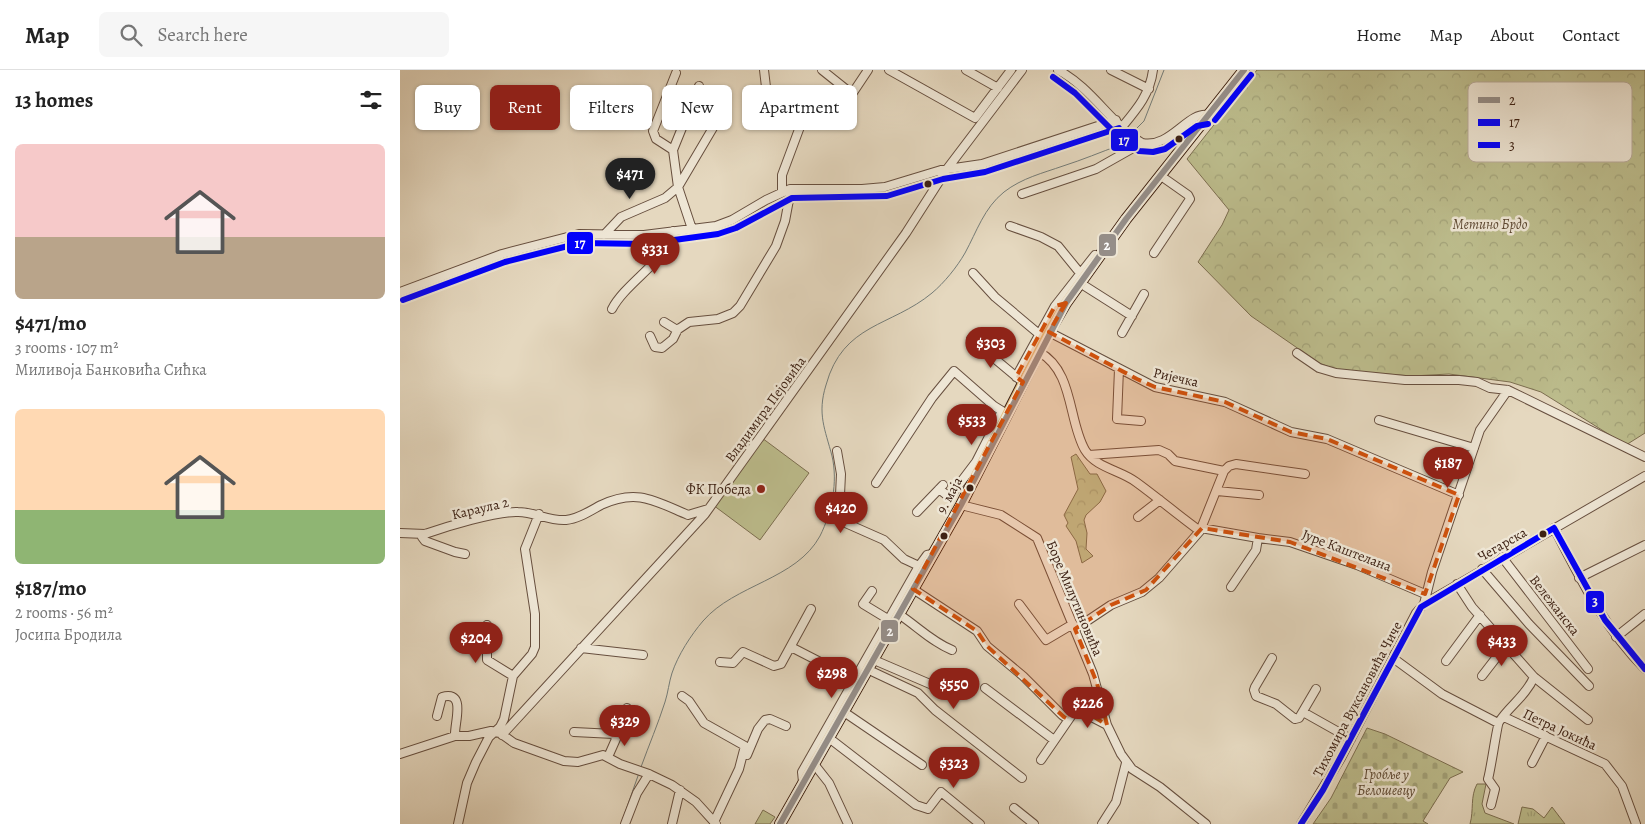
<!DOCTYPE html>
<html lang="en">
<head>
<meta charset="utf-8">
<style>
	:root { --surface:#fff; --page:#f6f6f6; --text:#222; --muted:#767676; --line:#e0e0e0; --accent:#8f2418 }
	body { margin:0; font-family:Alegreya,serif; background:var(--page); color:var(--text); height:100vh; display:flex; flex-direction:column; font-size:19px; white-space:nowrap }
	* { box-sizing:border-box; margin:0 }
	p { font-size:16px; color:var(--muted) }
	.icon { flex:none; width:28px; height:28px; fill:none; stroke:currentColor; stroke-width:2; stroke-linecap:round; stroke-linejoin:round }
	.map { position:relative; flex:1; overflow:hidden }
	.side { display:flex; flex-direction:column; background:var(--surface); width:400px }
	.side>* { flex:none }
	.top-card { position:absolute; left:15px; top:15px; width:475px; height:45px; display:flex; gap:10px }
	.price { position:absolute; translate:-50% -42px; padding:0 11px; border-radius:18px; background:var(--accent); color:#fff; font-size:16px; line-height:32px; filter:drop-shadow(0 1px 2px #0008) }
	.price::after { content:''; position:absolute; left:50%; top:30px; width:15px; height:11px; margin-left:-8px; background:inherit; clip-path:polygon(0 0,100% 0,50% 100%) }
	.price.on { background:#222; color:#fff }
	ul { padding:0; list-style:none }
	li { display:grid; align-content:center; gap:10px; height:265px; padding:0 15px }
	li span { display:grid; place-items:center; height:155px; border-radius:8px; color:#555 }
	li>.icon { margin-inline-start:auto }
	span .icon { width:90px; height:90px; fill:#fffc; stroke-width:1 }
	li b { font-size:21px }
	h2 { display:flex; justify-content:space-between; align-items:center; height:60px; padding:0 15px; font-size:21px }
	.tag { padding:0 18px; border-radius:8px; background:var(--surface); box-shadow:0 1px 4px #0004; font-size:18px; line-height:45px }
	.tag.on { background:var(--accent); color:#fff }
	header { display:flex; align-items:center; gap:30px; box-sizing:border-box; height:70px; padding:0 25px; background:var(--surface); border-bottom:1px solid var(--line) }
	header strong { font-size:24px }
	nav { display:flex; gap:28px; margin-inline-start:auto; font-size:18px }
	.search { width:350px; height:45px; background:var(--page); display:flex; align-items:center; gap:12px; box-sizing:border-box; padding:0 18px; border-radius:8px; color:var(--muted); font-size:19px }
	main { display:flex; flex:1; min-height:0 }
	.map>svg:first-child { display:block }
	.grass { fill:url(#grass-tufts); stroke:#7c6e50 }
	.forest { fill:url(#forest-crowns); stroke:#7c6e50 }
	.cemetery { fill:url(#cemetery-stones); stroke:#7c6e50 }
	.pitch { fill:#bcbc8c; stroke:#7c6e50 }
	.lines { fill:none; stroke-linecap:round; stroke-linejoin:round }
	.stream { stroke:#747c78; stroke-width:1 }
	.minor-casing { stroke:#674f3f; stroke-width:10 }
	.major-casing { stroke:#3d2114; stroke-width:12 }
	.minor { stroke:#eee6d5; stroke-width:8 }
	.major { stroke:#e2bc80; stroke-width:10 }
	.bus-1-casing { stroke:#eee6d5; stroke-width:10 }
	.bus-2-casing { stroke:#eee6d5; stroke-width:10 }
	.bus-3-casing { stroke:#eee6d5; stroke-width:10 }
	.bus-1 { stroke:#958e89; stroke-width:6 }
	.bus-2 { stroke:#00f; stroke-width:6 }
	.bus-3 { stroke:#00f; stroke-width:6 }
	.marked { fill:#ce510d; fill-opacity:0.2; stroke:#ce510d; stroke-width:4; stroke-dasharray:10 6; stroke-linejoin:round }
	.bus-dot { fill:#3d2114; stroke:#eee6d5; stroke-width:2 }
	.poi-dot { fill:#8f2418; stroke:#eee6d5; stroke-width:2 }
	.labels { text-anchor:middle; stroke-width:5; stroke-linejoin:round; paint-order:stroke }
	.park-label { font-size:14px; font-style:italic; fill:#5d4832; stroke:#eee6d5 }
	.street-label { font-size:14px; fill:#3d2114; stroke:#eee6d5 }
	.poi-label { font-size:14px; fill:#3d2114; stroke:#eee6d5; text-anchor:end }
	.key { fill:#eee6d5; stroke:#b9ab9b; stroke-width:1 }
	.key-label { font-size:14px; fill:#3d2114 }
	.line-badge { stroke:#eee6d5; stroke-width:2 }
	.badge-label { font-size:14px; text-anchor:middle; font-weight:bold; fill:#fff }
</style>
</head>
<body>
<header>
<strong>Map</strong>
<div class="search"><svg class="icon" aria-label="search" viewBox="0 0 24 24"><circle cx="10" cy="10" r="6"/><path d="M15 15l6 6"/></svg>Search here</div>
<nav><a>Home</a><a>Map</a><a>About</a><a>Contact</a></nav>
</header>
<main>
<section class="side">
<h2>13 homes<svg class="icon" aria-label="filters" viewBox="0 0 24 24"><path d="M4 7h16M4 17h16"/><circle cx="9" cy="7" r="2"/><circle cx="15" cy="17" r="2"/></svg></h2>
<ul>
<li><span style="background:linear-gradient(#f6c9c9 60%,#b9a48a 0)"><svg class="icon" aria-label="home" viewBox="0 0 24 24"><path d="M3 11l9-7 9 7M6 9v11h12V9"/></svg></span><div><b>$471/mo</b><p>3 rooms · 107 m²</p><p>Миливоја Банковића Сићка</p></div></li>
<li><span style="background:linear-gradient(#ffd9b3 65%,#8fb573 0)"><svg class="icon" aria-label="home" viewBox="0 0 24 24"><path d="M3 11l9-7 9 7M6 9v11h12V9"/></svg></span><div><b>$187/mo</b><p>2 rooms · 56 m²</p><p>Јосипа Бродила</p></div></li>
</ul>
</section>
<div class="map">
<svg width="1245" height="754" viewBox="0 0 1245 754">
	<defs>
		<pattern id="grass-tufts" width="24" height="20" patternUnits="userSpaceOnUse" patternTransform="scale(1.25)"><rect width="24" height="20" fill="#bcbc8c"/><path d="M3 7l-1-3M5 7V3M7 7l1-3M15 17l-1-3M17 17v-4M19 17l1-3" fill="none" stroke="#a2a178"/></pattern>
		<pattern id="forest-crowns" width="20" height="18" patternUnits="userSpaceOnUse" patternTransform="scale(1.25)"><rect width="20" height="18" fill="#bcbc8c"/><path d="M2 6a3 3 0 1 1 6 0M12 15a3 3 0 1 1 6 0" fill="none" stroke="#a2a178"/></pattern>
		<pattern id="cemetery-stones" width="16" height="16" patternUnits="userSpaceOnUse" patternTransform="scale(1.25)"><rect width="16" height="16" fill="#bcbc8c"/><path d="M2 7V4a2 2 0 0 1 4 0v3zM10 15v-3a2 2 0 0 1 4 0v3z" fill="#a2a178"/></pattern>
	</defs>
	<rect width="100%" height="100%" fill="#e5d8bf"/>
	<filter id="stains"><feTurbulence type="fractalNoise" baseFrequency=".004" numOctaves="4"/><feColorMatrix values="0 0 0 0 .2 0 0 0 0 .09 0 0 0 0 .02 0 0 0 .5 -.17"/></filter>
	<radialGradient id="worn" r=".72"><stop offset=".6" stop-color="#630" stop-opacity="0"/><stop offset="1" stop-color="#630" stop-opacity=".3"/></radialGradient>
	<!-- grass -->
	<path class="grass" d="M1077 714H1086L1082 734 1085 743 1114 754H1070C1074 740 1070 727 1077 714Z
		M1122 737 1133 739 1144 748 1152 737 1165 754H1118Z"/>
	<!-- forest -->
	<path class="forest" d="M857 0H1245V363L1226 375 1141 322 1110 312 1049 304 1012 306 961 302 934 299 919 293 851 246 798 192 822 155 829 140 787 89Z
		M676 384 690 404H697L706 421 700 432 686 445 684 450 687 463 686 479 693 486 682 493 676 471 666 456 668 453 664 445 678 419 671 387Z"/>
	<!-- cemetery -->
	<path class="cemetery" d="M967 658 985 664 1063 702 1050 708 1023 751 1028 754H913L931 728Z"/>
	<!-- pitch -->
	<path class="pitch" d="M362 368 409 403 360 470 313 435Z
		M363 740 375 747 370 754H355Z"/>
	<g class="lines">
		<!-- stream -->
		<path class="stream" d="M732 63 744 51 764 0
			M241 697C249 675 258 654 265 632 268 623 269 612 272 603 278 585 291 565 303 551 335 514 396 510 420 466 432 442 438 412 432 386 425 359 417 344 426 315 443 253 491 257 532 223 544 213 557 197 565 183 577 161 584 138 604 122 622 108 643 103 663 96 682 90 701 82 720 75L728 68
			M221 754 239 703"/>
		<defs>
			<path id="minor" d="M364 0 366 17 361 30 362 35 401 54 382 105V121
				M422 0 452 24 468 0
				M489 0 575 48 611 0
				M566 0 598 18
				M658 0C692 18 711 54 742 73 770 79 788 41 808 45
				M711 0 749 19
				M722 57C737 39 750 24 753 0
				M273 80 256 69 253 61 276 3
				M622 124 696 99 742 73
				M610 156 641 167 658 176 680 203
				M292 159 278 117 273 80 299 16
				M204 165 221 147 265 128 278 117 327 34
				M754 183 790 129 788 125 761 106
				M573 203 595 227 639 264
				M680 213 732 246
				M0 222 102 184 179 164 244 165 316 156 332 150 366 130 390 119H462L485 117 541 100 582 94 716 50
				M655 236 695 185
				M212 239C226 212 268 190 273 161
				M264 252 277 260 289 252 318 249 333 243 340 236 376 176 385 151 391 119
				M649 262 755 317 825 332 891 362 927 369 1059 425
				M722 263 744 224
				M250 266 255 277 262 278 273 269 278 259
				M571 269 619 309
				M639 282C674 301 668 351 685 380 696 398 720 400 736 412 758 428 778 445 800 461
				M897 283 919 298 936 303 1005 310H1059L1077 312 1090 318 1108 320 1245 387
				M719 299 717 349 741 351
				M616 307 655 236 659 235
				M979 350 1074 378
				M437 381 441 404 439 446 441 451 484 470 504 489 519 496
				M689 385 759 380 768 384 775 391 824 401
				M476 413 532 328 554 301 594 336 607 344
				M539 419 548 426 551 425 576 392 602 341
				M817 421 859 425
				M561 435 601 445 637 468 693 604 707 655 721 684 732 699 760 717 806 754
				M517 442 543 415
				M738 447 760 430
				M801 458 858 468 856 480 831 517
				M1154 458C1180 508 1204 558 1245 599
				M0 463 25 464
				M25 464C45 457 97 441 118 442 135 442 148 451 166 450 178 449 190 441 201 435 237 418 255 431 288 445L308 439
				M25 464 22 467 25 471 55 482 65 484
				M858 468 890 472 957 495 1025 524
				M1102 487 1188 599
				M1082 499 1129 554 1189 616
				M1179 508 1245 475
				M1057 514 1072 537 1134 607 1188 650
				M513 519 577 561 587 576 623 606 662 645 668 649
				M472 521 463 534 491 551
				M619 534 646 570 673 554
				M1024 534 1245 406
				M500 545C518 557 532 572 552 580
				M87 555V590L113 606
				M675 559 711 535 742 522 759 508 800 461 824 401 829 396 836 394 905 404
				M1216 567 1245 544
				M391 577 459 612
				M181 578 243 585
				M872 588 855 617 854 620 856 626 876 634 895 649 899 648 916 619
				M993 588 1042 624 1098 653
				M474 590 537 617
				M1046 591 1080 545
				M320 592 333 593 343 582 374 596 381 594 411 539
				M469 600 518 623 535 640 622 708
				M1082 606 1106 575
				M585 618 654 670
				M282 626 289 631 304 653 345 676 339 699 314 752
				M444 642 522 695
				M903 642 951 669
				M37 646 42 627C67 620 54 653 55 666
				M1104 647 1205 694 1222 716 1236 754
				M174 662 214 664 222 656 227 638
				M102 665 305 444 506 163 547 99 622 0
				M429 668 516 735 528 739 541 722 580 754
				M0 684 55 666H69L91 661 100 663 114 673 164 691 178 692 203 685 220 694 249 704 272 715 296 732 316 754
				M347 685 358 659 365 650 370 649 386 656
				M208 687 216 669 214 664
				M641 690 676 639 707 655
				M1132 693 1146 666
				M414 694 429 713 448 754
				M403 712 402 702 519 496 527 485 532 484
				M1091 735 1095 719 1088 709C1091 699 1097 655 1099 652 1109 636 1126 626 1134 607
				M614 738 634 754
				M58 754 67 713 76 692 89 667 100 657 104 649 113 606 132 584 135 577V544L125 479 139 444
				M225 754 237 723 249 704
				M272 754 280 720
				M702 754 716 732 726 693
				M901 754 941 688 1016 543 1024 534 1032 502 1080 360 1108 320"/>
			<path id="major" d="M380 754 561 435 649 262 666 233 726 149 844 0"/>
		</defs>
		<!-- minor casing -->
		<use href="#minor" class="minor-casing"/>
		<!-- major casing -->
		<use href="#major" class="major-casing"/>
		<!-- minor -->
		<use href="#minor" class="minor"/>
		<!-- major -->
		<use href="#major" class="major"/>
		<defs>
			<path id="bus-1" d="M380 754 561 435 666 233 726 149 844 0"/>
			<path id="bus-2" d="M653 7 675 23 715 63 739 81 753 82 765 79 797 56 808 54
				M815 50 851 5
				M3 230 105 192 180 173 245 174 318 164 336 158 392 128 487 126 543 109 585 102 719 58"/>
			<path id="bus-3" d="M1154 458 1205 550 1245 599
				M901 754 923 720 1021 537 1154 458"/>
		</defs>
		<!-- bus-1 casing -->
		<use href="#bus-1" class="bus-1-casing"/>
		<!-- bus-2 casing -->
		<use href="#bus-2" class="bus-2-casing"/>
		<!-- bus-3 casing -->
		<use href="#bus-3" class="bus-3-casing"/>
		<!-- bus-1 -->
		<use href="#bus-1" class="bus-1"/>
		<!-- bus-2 -->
		<use href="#bus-2" class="bus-2"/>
		<!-- bus-3 -->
		<use href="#bus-3" class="bus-3"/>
	</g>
	<!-- marked area -->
	<path class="marked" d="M666 233 649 262 737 309 755 317 825 332 891 362 927 369 1059 425 1025 524 890 472 802 458 746 520 711 535 675 559 697 613 707 655 676 636 668 649 664 647 587 576 577 561 513 519 623 312 616 307 655 236Z"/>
	<!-- markers -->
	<g class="bus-dot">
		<circle cx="779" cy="69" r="4.5"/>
		<circle cx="528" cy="114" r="4.5"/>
		<circle cx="570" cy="418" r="4.5"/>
		<circle cx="1143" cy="464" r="4.5"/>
		<circle cx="544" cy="466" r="4.5"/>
	</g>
	<circle class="poi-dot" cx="361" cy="419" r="5"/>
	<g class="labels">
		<!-- park labels -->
		<g class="park-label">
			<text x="1090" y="159">Метино Брдо</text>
			<text x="986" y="709">Гробље у<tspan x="986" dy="16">Белошевцу</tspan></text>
		</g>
		<!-- street labels -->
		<g class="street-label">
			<text transform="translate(776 307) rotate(13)" y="5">Ријечка</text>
			<text transform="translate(365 339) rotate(-54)" y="5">Владимира Пејовића</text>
			<text transform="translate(549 425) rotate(-62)" y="5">9. маја</text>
			<text transform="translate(80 438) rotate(-13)" y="5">Караула 2</text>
			<text transform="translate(1102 474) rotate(-30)" y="5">Чегарска</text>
			<text transform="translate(947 480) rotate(21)" y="5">Јуре Каштелана</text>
			<text transform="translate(675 528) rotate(67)" y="5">Боре Милутиновића</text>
			<text transform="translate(1155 535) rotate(52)" y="5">Вележанска</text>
			<text transform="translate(957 629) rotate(-62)" y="5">Тихомира Вуксановића Чиче</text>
			<text transform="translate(1160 659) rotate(25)" y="5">Петра Јокића</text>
		</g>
		<!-- poi labels -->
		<g class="poi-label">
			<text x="351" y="424">ФК Победа</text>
		</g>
	</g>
	<!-- legend -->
	<rect x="1068" y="12" width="164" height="80" rx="8" class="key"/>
	<rect x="1078" y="27" width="22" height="6" fill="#958e89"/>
	<rect x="1078" y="49" width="22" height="7" fill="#00f"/>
	<rect x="1078" y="72" width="22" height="6" fill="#00f"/>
	<g class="key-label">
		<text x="1109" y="35">2</text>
		<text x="1109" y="57">17</text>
		<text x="1109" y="80">3</text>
	</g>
	<g class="line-badge">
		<rect x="710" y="58" width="29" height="24" rx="5" fill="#00f"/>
		<rect x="166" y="161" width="28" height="24" rx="5" fill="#00f"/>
		<rect x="698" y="163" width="19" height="24" rx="5" fill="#958e89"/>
		<rect x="1185" y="520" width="20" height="24" rx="5" fill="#00f"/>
		<rect x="480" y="549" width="19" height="24" rx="5" fill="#958e89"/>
	</g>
	<g class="badge-label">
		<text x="724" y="75">17</text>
		<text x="180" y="178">17</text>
		<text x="707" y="180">2</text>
		<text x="1195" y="536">3</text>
		<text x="490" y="566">2</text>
	</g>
	<rect width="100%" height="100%" filter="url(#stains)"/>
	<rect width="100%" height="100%" fill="url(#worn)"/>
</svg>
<b class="price on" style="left:230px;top:130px">$471</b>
<b class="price" style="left:255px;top:205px">$331</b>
<b class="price" style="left:591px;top:299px">$303</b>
<b class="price" style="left:572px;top:376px">$533</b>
<b class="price" style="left:1048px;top:419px">$187</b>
<b class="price" style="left:441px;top:464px">$420</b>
<b class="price" style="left:76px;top:594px">$204</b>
<b class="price" style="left:1102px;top:597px">$433</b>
<b class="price" style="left:432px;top:629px">$298</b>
<b class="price" style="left:554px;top:640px">$550</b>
<b class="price" style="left:688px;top:659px">$226</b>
<b class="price" style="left:225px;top:677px">$329</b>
<b class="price" style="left:554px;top:719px">$323</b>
<div class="top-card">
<a class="tag">Buy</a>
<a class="tag on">Rent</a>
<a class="tag">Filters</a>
<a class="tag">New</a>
<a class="tag">Apartment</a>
</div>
</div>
</main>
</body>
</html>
